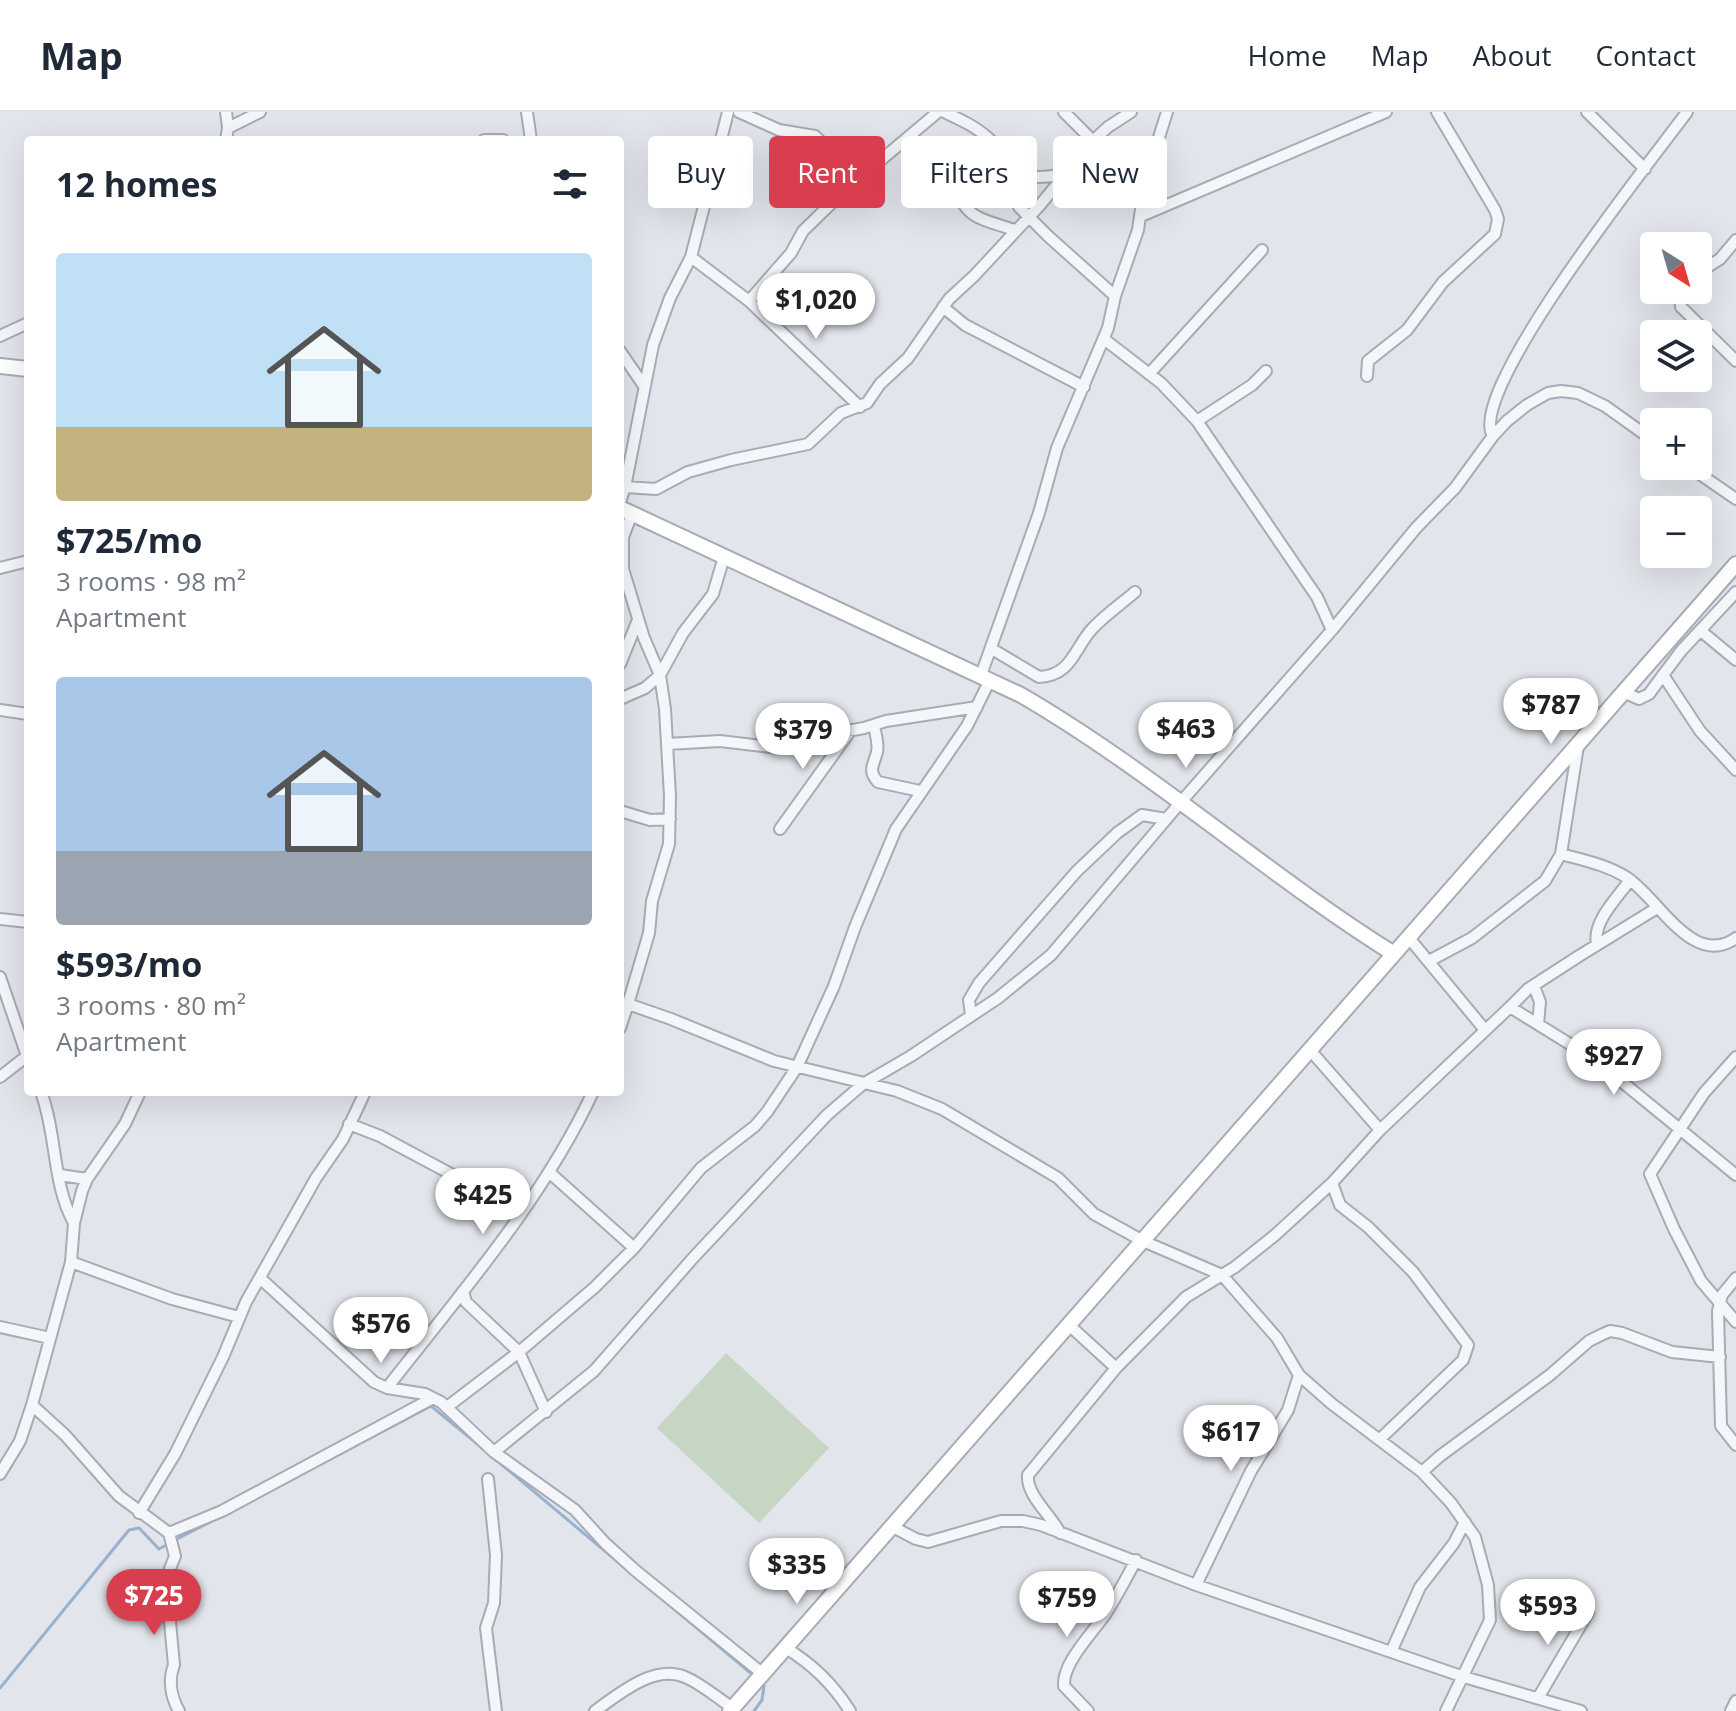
<!DOCTYPE html>
<html lang="en">
<head>
<meta charset="utf-8">
<style>
	:root { --surface:#fff; --page:#f2f2f3; --text:#1f2937; --muted:#747a83; --line:#e0e1e3; --accent:#d93e4f }
	body { margin:0; font-family:"Open Sans",sans-serif; background:var(--page); color:var(--text); height:100vh; display:flex; flex-direction:column; font-size:30px; white-space:nowrap }
	* { box-sizing:border-box; margin:0 }
	p { font-size:26px; color:var(--muted) }
	.icon { flex:none; width:44px; height:44px; fill:none; stroke:currentColor; stroke-width:2; stroke-linecap:round; stroke-linejoin:round }
	.map { position:relative; flex:1; overflow:hidden }
	.sheet { position:absolute; left:24px; top:24px; width:600px; height:960px; display:flex; flex-direction:column; background:var(--surface); border-radius:8px; box-shadow:0 8px 32px #0002 }
	.sheet>* { flex:none }
	.banner { position:absolute; left:648px; top:24px; width:760px; height:72px; display:flex; gap:16px }
	.needle { width:52px; rotate:143deg }
	.tools { position:absolute; left:1640px; top:120px; display:grid; gap:16px }
	.tools a { display:grid; place-items:center; width:72px; height:72px; border-radius:8px; background:var(--surface); box-shadow:0 8px 32px #0002; font-size:40px }
	.price { position:absolute; translate:-50% -68px; padding:0 18px; border-radius:28px; background:#fff; color:#222; font-size:26px; line-height:52px; filter:drop-shadow(0 2px 4px #0008) }
	.price::after { content:''; position:absolute; left:50%; top:48px; width:24px; height:18px; margin-left:-12px; background:inherit; clip-path:polygon(0 0,100% 0,50% 100%) }
	.price.current { background:var(--accent); color:#fff }
	ul { padding:0; list-style:none }
	li { display:grid; align-content:center; gap:16px; height:424px; padding:0 32px }
	li span { display:grid; place-items:center; height:248px; border-radius:8px; color:#555 }
	li>.icon { margin-inline-start:auto }
	span .icon { width:144px; height:144px; fill:#fffc; stroke-width:1 }
	li b { font-size:34px }
	h2 { display:flex; justify-content:space-between; align-items:center; height:96px; padding:0 32px; font-size:34px }
	.chip { padding:0 28px; border-radius:8px; background:var(--surface); box-shadow:0 8px 32px #0002; font-size:28px; line-height:72px }
	.chip.current { background:var(--accent); color:#fff }
	header { display:flex; align-items:center; gap:48px; box-sizing:border-box; height:112px; padding:0 40px; background:var(--surface); border-bottom:2px solid var(--line) }
	header strong { font-size:38px }
	nav { display:flex; gap:44px; margin-inline-start:auto; font-size:28px }
	.map>svg:first-child { display:block }
	.green { fill:#c6d6c2 }
	.lines { fill:none; stroke-linecap:round; stroke-linejoin:round }
	.stream { stroke:#9ab1ce; stroke-width:3 }
	.street-casing { stroke:#a6acb6; stroke-width:14 }
	.secondary-casing { stroke:#a6acb6; stroke-width:18 }
	.street { stroke:#f5f6f9; stroke-width:10 }
	.secondary { stroke:#fff; stroke-width:14 }
</style>
</head>
<body>
<header>
<strong>Map</strong>
<nav><a>Home</a><a>Map</a><a>About</a><a>Contact</a></nav>
</header>
<div class="map">
<svg width="1736" height="1599" viewBox="0 0 1736 1599">
	<rect width="100%" height="100%" fill="#e2e5eb"/>
	<!-- green -->
	<path class="green" d="M726 1241 829 1336 759 1411 657 1316Z"/>
	<g class="lines">
		<!-- stream -->
		<path class="stream" d="M495 1347 753 1563
			M317 1354 431 1294 486 1339
			M175 1428 218 1406
			M0 1576 129 1418 139 1416 159 1437 168 1432
			M754 1599 762 1588 764 1574 761 1571"/>
		<defs>
			<path id="street" d="M226 0 228 16
				M527 0 531 28
				M739 0 779 18 815 24 860 66
				M944 0C959 7 975 14 988 26 1022 57 1008 72 1066 62
				M1064 0 1093 29
				M1587 0 1645 57
				M911 24 953 62 1009 64
				M226 28 228 16 260 0
				M484 28H503
				M1072 54 1131 81H1143
				M1012 56 1009 69 1019 95 1048 124 1115 184
				M953 62C962 106 975 105 1015 118
				M1141 104 1386 0
				M691 145 749 189 860 295
				M1698 161 1720 147 1736 128
				M1685 178 1680 185 1681 195 1736 249
				M749 189 791 141 803 119 843 80 938 0
				M943 195 965 213 1084 275
				M0 224 28 211
				M1104 227 1161 271 1197 309 1317 485 1332 518
				M620 239 644 274
				M1149 262 1262 138
				M1367 264 1368 249 1407 218 1443 170 1495 122 1498 107 1495 98 1437 0
				M1197 309 1252 273 1266 259
				M1493 324C1465 280 1654 45 1687 0
				M1688 354 1736 387
				M625 375 656 377 688 360 731 348 808 332 841 301 867 291 880 272 908 246 949 187 974 164 1040 93 1093 29 1108 15 1131 0
				M620 390 625 375 653 233 670 186 691 145 728 0
				M632 402 623 425V457L644 526 660 563 665 597 670 684 669 732 652 789 649 821 628 892 671 907 774 949 897 979 942 997 1058 1066 1094 1102 1143 1129 1222 1163 1277 1226 1299 1263 1332 1292 1422 1360 1451 1391 1475 1425 1488 1473 1490 1508 1446 1599
				M0 456 28 449
				M1701 519 1736 548
				M992 537 1039 565C1071 564 1074 537 1092 517 1105 503 1121 492 1135 480
				M620 552 638 508
				M981 563 1039 401 1057 336 1108 216 1115 184 1138 118 1145 70 1167 0
				M1663 563 1681 539 1736 480
				M1623 580 1639 587 1649 582 1663 563 1700 619 1736 658
				M620 587 645 576 660 563 683 521 713 482 724 445
				M0 598 28 602
				M874 613C875 621 879 631 877 640 874 653 867 658 878 670L920 679
				M667 632 720 629 778 636 799 635 825 623 864 616 886 609 977 595
				M620 699 650 708 670 707
				M780 717 851 618
				M1561 742C1583 748 1607 753 1626 765 1658 785 1692 857 1736 826
				M0 807 28 810
				M1409 826 1485 918
				M1597 832C1592 810 1618 785 1630 768
				M1429 849 1472 826 1545 769 1561 742 1578 634
				M0 865 28 947
				M1534 874 1540 890 1538 912
				M1510 895 1528 877 1579 844 1657 796
				M971 903 969 888 979 871 1077 759 1117 721 1142 703 1166 707
				M620 916 628 892
				M1310 938 1380 1018
				M1736 945 1704 981 1650 1062 1674 1117 1701 1169 1736 1210
				M0 965 27 944
				M41 980C57 1022 52 1072 74 1111
				M349 1012 380 1024 522 1100
				M549 1060 634 1136
				M60 1063 87 1067
				M1332 1071 1340 1093 1368 1115 1413 1160 1468 1233 1463 1248 1380 1327
				M71 1150 172 1187 239 1205
				M260 1166 374 1270 387 1276 425 1282 441 1290 494 1340 575 1398 605 1431 636 1459 763 1562
				M1736 1166 1722 1183 1718 1199 1721 1314 1736 1333
				M463 1179 466 1190 519 1240 546 1300
				M1069 1213 1116 1256
				M0 1215 50 1226
				M387 1276C460 1182 542 1089 593 980
				M32 1293 65 1323 119 1384 169 1421 222 1399 433 1286
				M447 1295 519 1240 595 1175 634 1136 701 1056 755 1014 767 1000 797 955 834 874 855 815 896 717 967 614 990 568
				M494 1340 594 1259 693 1146 827 1003 863 972 911 944 998 886 1051 843 1180 691 1332 518 1416 416 1455 376 1493 324 1507 309 1527 293 1548 281 1561 279 1578 281 1605 294 1654 329
				M1422 1360 1440 1344 1550 1263 1589 1229 1601 1223 1610 1219 1622 1221 1672 1240 1720 1245
				M0 1362 20 1329 32 1293 71 1150 74 1111 82 1079 87 1067 125 1012 140 980
				M488 1367 496 1443 494 1491 486 1516 496 1599
				M139 1401 175 1342 223 1245 246 1190 316 1066 343 1027 365 980
				M891 1414 916 1427 928 1430 1001 1409H1023L1041 1413 1196 1473 1464 1565 1581 1599
				M169 1421 175 1444 166 1467 174 1553C168 1568 171 1585 179 1599
				M1060 1421C1051 1403 1026 1383 1028 1363L1116 1256 1186 1185 1235 1155 1274 1124 1332 1071 1380 1018 1510 895 1594 947 1736 1063
				M1196 1473 1251 1359 1288 1298 1299 1263
				M786 1536C813 1553 832 1571 850 1599
				M1391 1540 1420 1475 1454 1431 1465 1410
				M1538 1586 1588 1501
				M595 1599C619 1582 654 1552 685 1565 702 1572 717 1586 733 1596
				M1088 1599 1064 1574C1062 1550 1095 1519 1108 1498 1118 1482 1127 1465 1136 1448
				M1731 1599 1736 1589"/>
			<path id="secondary" d="M0 254 28 257
				M620 396 1021 583C1152 659 1266 762 1394 842
				M730 1599 1736 452"/>
		</defs>
		<!-- street casing -->
		<use href="#street" class="street-casing"/>
		<!-- secondary casing -->
		<use href="#secondary" class="secondary-casing"/>
		<!-- street -->
		<use href="#street" class="street"/>
		<!-- secondary -->
		<use href="#secondary" class="secondary"/>
	</g>
</svg>
<div class="tools">
<a><svg class="needle" viewBox="-14 -14 28 28"><path d="M0-13l5 13h-10z" fill="#e53935"/><path d="M0 13l5-13h-10z" fill="#747a83"/></svg></a>
<a><svg class="icon" aria-label="layers" viewBox="0 0 24 24"><path d="M12 4l9 5-9 5-9-5zM3 14l9 5 9-5"/></svg></a>
<a>+</a>
<a>−</a>
</div>
<b class="price" style="left:816px;top:229px">$1,020</b>
<b class="price" style="left:1551px;top:634px">$787</b>
<b class="price" style="left:1186px;top:658px">$463</b>
<b class="price" style="left:803px;top:659px">$379</b>
<b class="price" style="left:1614px;top:985px">$927</b>
<b class="price" style="left:483px;top:1124px">$425</b>
<b class="price" style="left:381px;top:1253px">$576</b>
<b class="price" style="left:1231px;top:1361px">$617</b>
<b class="price" style="left:797px;top:1494px">$335</b>
<b class="price current" style="left:154px;top:1525px">$725</b>
<b class="price" style="left:1067px;top:1527px">$759</b>
<b class="price" style="left:1548px;top:1535px">$593</b>
<div class="banner">
<a class="chip">Buy</a>
<a class="chip current">Rent</a>
<a class="chip">Filters</a>
<a class="chip">New</a>
</div>
<section class="sheet">
<h2>12 homes<svg class="icon" aria-label="filters" viewBox="0 0 24 24"><path d="M4 7h16M4 17h16"/><circle cx="9" cy="7" r="2"/><circle cx="15" cy="17" r="2"/></svg></h2>
<ul>
<li><span style="background:linear-gradient(#bfe0f5 70%,#c2b280 0)"><svg class="icon" aria-label="home" viewBox="0 0 24 24"><path d="M3 11l9-7 9 7M6 9v11h12V9"/></svg></span><div><b>$725/mo</b><p>3 rooms · 98 m²</p><p>Apartment</p></div></li>
<li><span style="background:linear-gradient(#a9c7e8 70%,#9aa5b1 0)"><svg class="icon" aria-label="home" viewBox="0 0 24 24"><path d="M3 11l9-7 9 7M6 9v11h12V9"/></svg></span><div><b>$593/mo</b><p>3 rooms · 80 m²</p><p>Apartment</p></div></li>
</ul>
</section>
</div>
</body>
</html>
